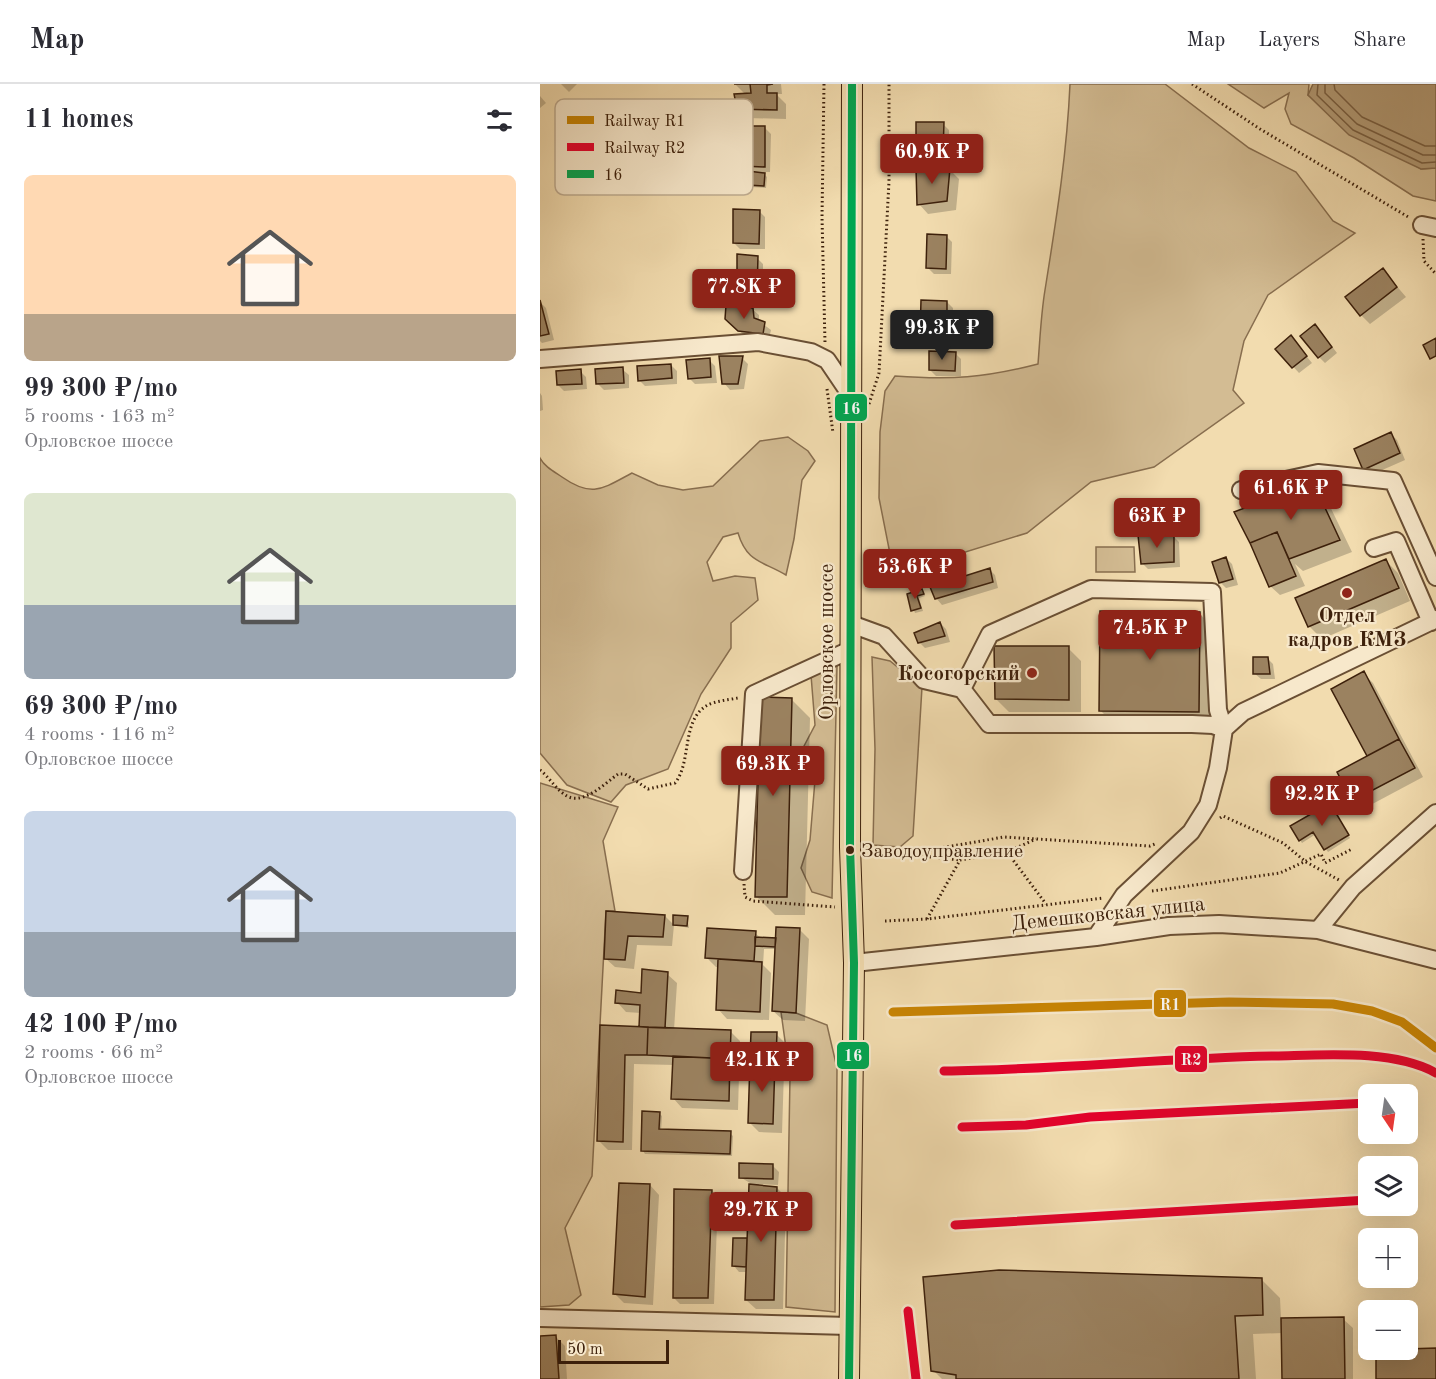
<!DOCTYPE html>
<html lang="en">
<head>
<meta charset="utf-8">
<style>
	:root { --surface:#fff; --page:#f7f7f7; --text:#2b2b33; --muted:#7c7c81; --line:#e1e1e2; --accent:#8f2418 }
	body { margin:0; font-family:"Old Standard TT",serif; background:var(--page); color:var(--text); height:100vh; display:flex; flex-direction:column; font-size:22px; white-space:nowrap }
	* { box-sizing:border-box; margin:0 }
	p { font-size:20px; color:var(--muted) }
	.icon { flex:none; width:33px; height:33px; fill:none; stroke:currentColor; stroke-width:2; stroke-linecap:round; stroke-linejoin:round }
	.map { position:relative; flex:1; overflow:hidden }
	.details { display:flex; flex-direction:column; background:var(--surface); width:540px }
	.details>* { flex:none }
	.needle { width:39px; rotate:167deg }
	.controls { position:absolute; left:818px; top:1000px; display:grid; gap:12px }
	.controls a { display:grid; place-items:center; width:60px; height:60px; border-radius:9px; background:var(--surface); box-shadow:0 6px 24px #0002; font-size:30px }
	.scale { position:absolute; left:18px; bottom:15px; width:111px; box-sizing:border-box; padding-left:6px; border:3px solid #3d200b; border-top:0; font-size:16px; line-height:21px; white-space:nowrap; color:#3d200b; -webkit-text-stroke:4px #f7e8cb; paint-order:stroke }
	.price { position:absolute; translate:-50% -51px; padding:0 14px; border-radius:6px; background:var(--accent); color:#fff; font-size:20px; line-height:39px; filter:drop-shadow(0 2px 3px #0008) }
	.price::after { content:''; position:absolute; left:50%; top:36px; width:18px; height:14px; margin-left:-9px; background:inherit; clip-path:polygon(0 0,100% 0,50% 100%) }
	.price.selected { background:#222; color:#fff }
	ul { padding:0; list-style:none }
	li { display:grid; align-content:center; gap:12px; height:318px; padding:0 24px }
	li span { display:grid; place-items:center; height:186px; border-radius:9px; color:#555 }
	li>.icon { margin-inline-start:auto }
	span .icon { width:108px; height:108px; fill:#fffc; stroke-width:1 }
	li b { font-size:26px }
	h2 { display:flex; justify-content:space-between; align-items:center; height:72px; padding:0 24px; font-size:26px }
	header { display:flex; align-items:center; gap:36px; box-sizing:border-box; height:84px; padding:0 30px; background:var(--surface); border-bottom:2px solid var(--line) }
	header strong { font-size:28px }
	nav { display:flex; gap:33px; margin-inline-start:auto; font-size:21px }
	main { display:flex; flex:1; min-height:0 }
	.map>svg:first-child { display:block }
	.green { fill:#d3bc93; stroke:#886e4f; stroke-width:1.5 }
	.water { fill:#b49c77; stroke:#846a4c; stroke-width:1.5 }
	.shadow { fill:#0003 }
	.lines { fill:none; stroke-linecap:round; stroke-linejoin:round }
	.shore { stroke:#785e41; stroke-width:1.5 }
	.building { fill:#9b8260; stroke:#3d200b; stroke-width:1.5 }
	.minor-casing { stroke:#6a4f34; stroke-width:20 }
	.major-casing { stroke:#3d200b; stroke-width:22 }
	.path { stroke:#3d200b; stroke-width:3; stroke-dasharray:1.5 3; stroke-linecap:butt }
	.minor { stroke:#f7e8cb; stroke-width:16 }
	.major { stroke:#f2dcaf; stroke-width:20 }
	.bus-1-casing { stroke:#f7e8cb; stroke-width:12 }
	.bus-1 { stroke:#00a651; stroke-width:8 }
	.rail-1-casing { stroke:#f7e8cb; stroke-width:14 }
	.rail-2-casing { stroke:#f7e8cb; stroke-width:14 }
	.rail-1 { stroke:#c88403; stroke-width:9 }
	.rail-2 { stroke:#e4002b; stroke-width:9 }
	.poi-dot { fill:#8f2418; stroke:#f7e8cb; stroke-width:2 }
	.bus-dot { fill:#3d200b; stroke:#f7e8cb; stroke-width:2 }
	.labels { text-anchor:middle; stroke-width:4.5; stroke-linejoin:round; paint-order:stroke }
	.bus-label { font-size:20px; fill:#3d200b; stroke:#f7e8cb; text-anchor:start }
	.poi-label { font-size:21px; font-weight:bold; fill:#3d200b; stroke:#f7e8cb }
	.street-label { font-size:21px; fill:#3d200b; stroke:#f7e8cb }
	.key { fill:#f7e8cb; stroke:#bfac91; stroke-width:1.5 }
	.key-label { font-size:16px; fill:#3d200b }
	.line-badge { stroke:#f7e8cb; stroke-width:2 }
	.badge-label { font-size:16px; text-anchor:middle; font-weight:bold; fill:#fff }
</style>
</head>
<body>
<header>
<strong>Map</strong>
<nav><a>Map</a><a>Layers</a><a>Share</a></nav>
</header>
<main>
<section class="details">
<h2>11 homes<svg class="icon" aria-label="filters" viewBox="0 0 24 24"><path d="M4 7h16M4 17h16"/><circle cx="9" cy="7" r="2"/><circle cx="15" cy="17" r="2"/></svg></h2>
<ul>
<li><span style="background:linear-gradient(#ffd9b3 75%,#b9a48a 0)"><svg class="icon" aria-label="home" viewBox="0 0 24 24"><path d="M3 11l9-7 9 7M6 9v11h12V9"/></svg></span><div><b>99 300 ₽/mo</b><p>5 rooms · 163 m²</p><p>Орловское шоссе</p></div></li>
<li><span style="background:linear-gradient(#dfe7d0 60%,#9aa5b1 0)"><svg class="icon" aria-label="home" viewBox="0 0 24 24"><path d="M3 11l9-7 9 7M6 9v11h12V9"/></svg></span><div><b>69 300 ₽/mo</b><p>4 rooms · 116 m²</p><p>Орловское шоссе</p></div></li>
<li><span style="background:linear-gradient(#c9d6e8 65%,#9aa5b1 0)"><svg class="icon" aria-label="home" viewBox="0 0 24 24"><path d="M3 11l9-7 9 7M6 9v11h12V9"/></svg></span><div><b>42 100 ₽/mo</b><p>2 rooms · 66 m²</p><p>Орловское шоссе</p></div></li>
</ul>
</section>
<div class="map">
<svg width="896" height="1295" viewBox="0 0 896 1295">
	<rect width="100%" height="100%" fill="#f2dcaf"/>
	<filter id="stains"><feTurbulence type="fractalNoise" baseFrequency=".00333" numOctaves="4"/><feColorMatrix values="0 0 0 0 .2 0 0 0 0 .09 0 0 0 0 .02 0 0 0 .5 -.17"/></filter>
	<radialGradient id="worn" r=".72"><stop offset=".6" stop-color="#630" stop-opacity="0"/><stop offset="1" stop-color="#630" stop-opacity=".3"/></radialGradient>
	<!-- green -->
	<path class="green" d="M530 0H625L709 64 756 88 793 137 815 149 728 211 704 257 693 306 704 319 614 383 551 398 487 449 354 490 339 414 340 348 345 307 355 292C411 296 444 294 498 280 500 255 501 230 505 206 516 137 527 70 530 0Z
		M688 0H769L768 11 881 85 896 84V117L873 112 814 74 751 40 745 25 749 9 724 24Z
		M248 353 268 367 275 377 262 396 254 455 246 491C223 477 207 479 198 449L183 453 167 478 173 497 195 492 215 494 218 516 191 539V564L161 610 128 685 86 701 71 718 27 701 0 669V374C5 383 13 387 22 393 52 414 62 405 92 389L118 401 143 406 173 402 220 357Z
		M556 463H594L595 488H556Z
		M332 573 350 577 382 603 373 752 360 763 333 761 335 665Z
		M297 582 292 814 272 808 261 784 270 756 275 696 263 664 275 641 271 591Z
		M0 699 78 723 63 757 75 827H66L52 1092 25 1144 41 1211 29 1221 0 1223Z
		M241 928 256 929 287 941 297 984 295 1228 246 1223 250 993Z"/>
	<!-- water -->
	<path class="water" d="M773 0H896V84L881 85 809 51 768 11Z"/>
	<!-- shadow -->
	<path class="shadow" d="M21 0H37L29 8Z
		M195 0H241L242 10H236L246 20V35L208 34 198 24 206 11Z
		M0 12 6 19 0 24Z
		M403 40 409 46V74H383L377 68Z
		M225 44 231 50 230 88H222L227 93 226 104 211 103 208 101V88L202 82Z
		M410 86 419 95 416 126 388 130 379 120Z
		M219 127 225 133V165H200L194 159Z
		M406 152 412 158 411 190H394L388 184Z
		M217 174 223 180V213L205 212 199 206Z
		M843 186 866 213 830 240 821 231Z
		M0 218 6 224 14 256 2 259 0 257Z
		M407 218 413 224 412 259 388 258 382 252Z
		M212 225 219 231V237L231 246 229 255 205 252 193 241Z
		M781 248 797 269 785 279 779 273Z
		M751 253 772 279 759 289 737 265Z
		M415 269 421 275V292H396L390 286Z
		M202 274 208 280 204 305 190 306 184 299Z
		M169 276 175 282 177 299 155 300 149 294Z
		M131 281 137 287V300L105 302 99 296Z
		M82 285 89 291V304L64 306 58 300Z
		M40 287 46 293 47 305 24 307 18 301Z
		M0 309 2 312 3 326 0 327Z
		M851 350 857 356 865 376 831 391 825 385Z
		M772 400 785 412 812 468 763 487 755 480 765 502 740 511 730 502 711 459Z
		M633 452 639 458 640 483 608 485 602 479Z
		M686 474 692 480 698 501 686 504 680 498Z
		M846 477 858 489 870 517 782 555 769 542Z
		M449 485 455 491 458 504 402 521 396 514Z
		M382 507 385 512 379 514 383 527 375 529 368 511Z
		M660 530 672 543 671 640 573 639 560 626Z
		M400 539 406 545 410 558 385 564 379 558Z
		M528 564 541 577V628H469L456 615Z
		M727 574 733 580 735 595H721L714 589Z
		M823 589 833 599 883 693 823 725 813 716 829 673 793 605Z
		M252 616 270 634 265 831H235L216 812Z
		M792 723 810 754 788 768 776 750 762 759 760 756Z
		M67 828 125 832 134 841 132 862 97 861 94 885 75 883 65 874Z
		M147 833 149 844 134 841Z
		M259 845 269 855 265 937 243 936 233 927 236 865H224L223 881 231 889 229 936 187 935 178 925 179 883H176L166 873 215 849 221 854 237 856Z
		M127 890 137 899 134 946 191 948 200 957 198 1026 142 1024 133 1014 134 981 94 980 92 1066H68L58 1056 62 942 100 944 101 929 86 928 77 918 102 911Z
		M236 950 249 963 248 987H244L242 1049 219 1048 210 1039 217 979 212 974Z
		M119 1029 122 1032 121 1047 190 1049 193 1052 192 1072 105 1070 103 1067Z
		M233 1082 239 1088 238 1101 219 1100V1102L237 1104 246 1113 243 1225H216L206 1216 207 1188H199L193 1181 206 1156 208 1158 210 1099 200 1093Z
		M110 1101 119 1111 113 1221 84 1219 75 1210Z
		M172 1107 178 1113 174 1220H140L134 1214Z
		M721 1195 740 1214 741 1235H803L813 1244V1295H744L743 1249 713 1250 716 1295H402L393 1286Z
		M16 1253 25 1262 27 1295H0V1254Z"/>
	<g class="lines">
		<!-- shore -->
		<path class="shore" d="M778 0 777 11 813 46 882 79 896 78
			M785 0V9L817 40 883 71H896
			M794 0 795 6 822 33 885 62H896"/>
	</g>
	<!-- building -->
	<path class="building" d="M194 0H233L227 1V9H237V26L197 25 194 10 211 9 210 0Z
		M376 38H404L403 69 376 68Z
		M201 42H225V83L201 82Z
		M376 84H410L407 117 377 121Z
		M208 87 225 89 224 102 207 101Z
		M193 125 220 126 219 160 193 159Z
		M387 150 407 151 406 185 386 184Z
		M197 170 218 172 217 208 197 207Z
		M843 184 857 203 820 232 805 213Z
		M0 216 9 250 0 252Z
		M381 216 407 217V253H380Z
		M186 221 213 224 214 234 225 238 223 250 198 247 185 235Z
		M775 240 792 263 778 274 760 252Z
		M751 251 767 272 752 284 735 265Z
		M896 254V272L890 275 883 261Z
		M389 267 416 268 415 287 389 286Z
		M179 272H203L198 300H182Z
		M170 274 171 293 148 295 146 276Z
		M131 280 132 294 98 297 97 282Z
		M83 283 84 299 56 300 55 285Z
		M41 285 42 300 17 301 16 287Z
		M851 348 860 369 823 386 814 365Z
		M773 398 800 456 749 475 737 448 710 459 694 428Z
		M737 448 756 492 729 503 710 459Z
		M634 450V478L601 480 598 451Z
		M686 473 693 495 679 499 672 478Z
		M846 475 859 504 768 543 755 514Z
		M450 484 453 498 395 515 390 503Z
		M382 505 384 510 377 512 381 524 371 527 367 510Z
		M560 527 660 528 659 628 559 627Z
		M400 538 405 552 378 559 374 549Z
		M454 562H529V616L455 615Z
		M713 573H728L730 590H713Z
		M824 587 859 655 827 672 791 605Z
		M220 613 252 614 247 813H215Z
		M859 655 875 684 812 717 797 688Z
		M790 719 809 751 784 766 773 748 759 757 750 742Z
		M66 827 125 831 123 853 88 852 85 876 64 875Z
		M133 831 148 832 147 842 133 841Z
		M236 843 260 844 256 929 232 927Z
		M167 844 216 847 214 877 165 874Z
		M215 853 236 854 235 863 215 862Z
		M178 875 222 878 220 928 176 926Z
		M102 885 128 888 125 944 99 943 100 921 75 919 76 906 101 909Z
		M60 941 108 943 107 971H85L83 1058 57 1057Z
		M108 943 191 946 190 975 107 971Z
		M211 948H237L236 975H210Z
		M133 972 190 975 189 1017 131 1015Z
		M210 977 235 978 233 1040 208 1039Z
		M102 1027 120 1028 119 1045 191 1047 190 1070 101 1067Z
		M199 1079 233 1080V1095L199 1094Z
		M79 1099 110 1100 105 1213 73 1210Z
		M209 1100 237 1103 234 1216H205Z
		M134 1105 172 1106 168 1214H133Z
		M193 1154H207L206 1183 192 1182Z
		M459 1186 722 1194 723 1231 695 1232 699 1295H416V1291L391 1287 383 1193Z
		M804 1233 805 1295H742L741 1234Z
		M16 1251 19 1295H0V1252Z
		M896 1264V1295H836V1266Z"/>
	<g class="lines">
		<defs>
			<path id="minor" d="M882 141 896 144
				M0 275 218 258 271 268 287 276 310 310
				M701 406 778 389 853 397 896 493
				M834 464 856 457 891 538
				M311 540 344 552 384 596 422 605 449 640H652L673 641 684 645 678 626 672 508 551 505 450 550 422 605
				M203 787 214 610 310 566
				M778 846 813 803 896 729
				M556 853 584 811 651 748 668 721 678 684 684 645 703 628 896 535
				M314 879 556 853 629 842 679 840 778 846 896 876
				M0 1234 309 1242"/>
			<path id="major" d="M309 1295 314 879 310 763 312 0"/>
		</defs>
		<!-- minor casing -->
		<use href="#minor" class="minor-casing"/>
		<!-- major casing -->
		<use href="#major" class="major-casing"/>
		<!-- path -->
		<path class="path" d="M284 0 282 133 285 259
			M652 0 720 45 870 134
			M883 155 884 177 896 190
			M287 305 293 349
			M329 320 339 289 349 97V0
			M0 686C9 693 15 704 24 710 41 724 64 700 78 690H85L108 705 135 699C152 678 141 638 166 622 174 617 188 616 198 614
			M680 734 683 732 743 759 766 778 799 796
			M327 766 420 776
			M467 768 496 755
			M372 769 464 753 610 762 615 760
			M204 800 205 813 213 817 295 823
			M612 807 740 789 781 770 785 779 812 765
			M387 835 420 776 467 768 506 820
			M345 837 387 835 564 814"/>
		<!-- minor -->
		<use href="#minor" class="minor"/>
		<!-- major -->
		<use href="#major" class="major"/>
		<defs>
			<path id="bus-1" d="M309 1295 314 879 310 763 312 0"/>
		</defs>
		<!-- bus-1 casing -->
		<use href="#bus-1" class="bus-1-casing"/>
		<!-- bus-1 -->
		<use href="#bus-1" class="bus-1"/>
		<defs>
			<path id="rail-1" d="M353 928 689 918 793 920 832 927 862 938 896 964"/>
			<path id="rail-2" d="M404 987C514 986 624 974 735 972 783 971 853 965 896 989
				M422 1043 486 1041 550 1033 828 1019
				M415 1141 828 1116
				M368 1227 376 1295"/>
		</defs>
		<!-- rail-1 casing -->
		<use href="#rail-1" class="rail-1-casing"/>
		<!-- rail-2 casing -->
		<use href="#rail-2" class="rail-2-casing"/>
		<!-- rail-1 -->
		<use href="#rail-1" class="rail-1"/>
		<!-- rail-2 -->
		<use href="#rail-2" class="rail-2"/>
	</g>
	<!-- markers -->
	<g class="poi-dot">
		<circle cx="807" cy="509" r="6"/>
		<circle cx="492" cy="589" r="6"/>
	</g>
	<circle class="bus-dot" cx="310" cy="766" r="5"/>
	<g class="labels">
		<!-- bus labels -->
		<g class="bus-label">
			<text x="321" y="773">Заводоуправление</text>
		</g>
		<!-- poi labels -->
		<g class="poi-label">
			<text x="807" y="538">Отдел<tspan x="807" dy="24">кадров КМЗ</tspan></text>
			<text x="480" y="596" text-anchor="end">Косогорский</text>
		</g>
		<!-- street labels -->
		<g class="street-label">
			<text transform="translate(286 558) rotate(-90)" y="7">Орловское шоссе</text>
			<text transform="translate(568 829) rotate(-6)" y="7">Демешковская улица</text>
		</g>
	</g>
	<!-- legend -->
	<rect x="15" y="15" width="198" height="96" rx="9" class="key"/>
	<rect x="27" y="32" width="27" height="8" fill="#c88403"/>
	<rect x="27" y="59" width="27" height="8" fill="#e4002b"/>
	<rect x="27" y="86" width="27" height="8" fill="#00a651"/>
	<g class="key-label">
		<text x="64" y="42">Railway R1</text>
		<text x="64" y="69">Railway R2</text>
		<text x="64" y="96">16</text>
	</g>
	<g class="line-badge">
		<rect x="294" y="309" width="34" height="29" rx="6" fill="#00a651"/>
		<rect x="613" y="905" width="34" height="29" rx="6" fill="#c88403"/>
		<rect x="296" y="957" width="34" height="29" rx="6" fill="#00a651"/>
		<rect x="634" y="961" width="34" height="28" rx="6" fill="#e4002b"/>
	</g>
	<g class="badge-label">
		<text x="311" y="330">16</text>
		<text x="630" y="926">R1</text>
		<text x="313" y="977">16</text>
		<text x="651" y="981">R2</text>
	</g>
	<rect width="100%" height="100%" filter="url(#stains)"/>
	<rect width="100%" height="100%" fill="url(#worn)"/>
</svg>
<div class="controls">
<a><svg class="needle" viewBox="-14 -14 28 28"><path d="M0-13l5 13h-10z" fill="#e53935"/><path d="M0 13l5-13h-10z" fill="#7c7c81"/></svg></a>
<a><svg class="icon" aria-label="layers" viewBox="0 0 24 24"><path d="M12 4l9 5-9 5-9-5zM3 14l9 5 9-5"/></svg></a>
<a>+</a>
<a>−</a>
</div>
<div class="scale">50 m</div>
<b class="price" style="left:392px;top:101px">60.9K ₽</b>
<b class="price" style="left:204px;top:236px">77.8K ₽</b>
<b class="price selected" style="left:402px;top:277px">99.3K ₽</b>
<b class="price" style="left:751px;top:437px">61.6K ₽</b>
<b class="price" style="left:617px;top:465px">63K ₽</b>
<b class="price" style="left:375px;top:516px">53.6K ₽</b>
<b class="price" style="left:610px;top:577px">74.5K ₽</b>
<b class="price" style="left:233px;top:713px">69.3K ₽</b>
<b class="price" style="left:782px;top:743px">92.2K ₽</b>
<b class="price" style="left:222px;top:1009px">42.1K ₽</b>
<b class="price" style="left:221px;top:1159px">29.7K ₽</b>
</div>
</main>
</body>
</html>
